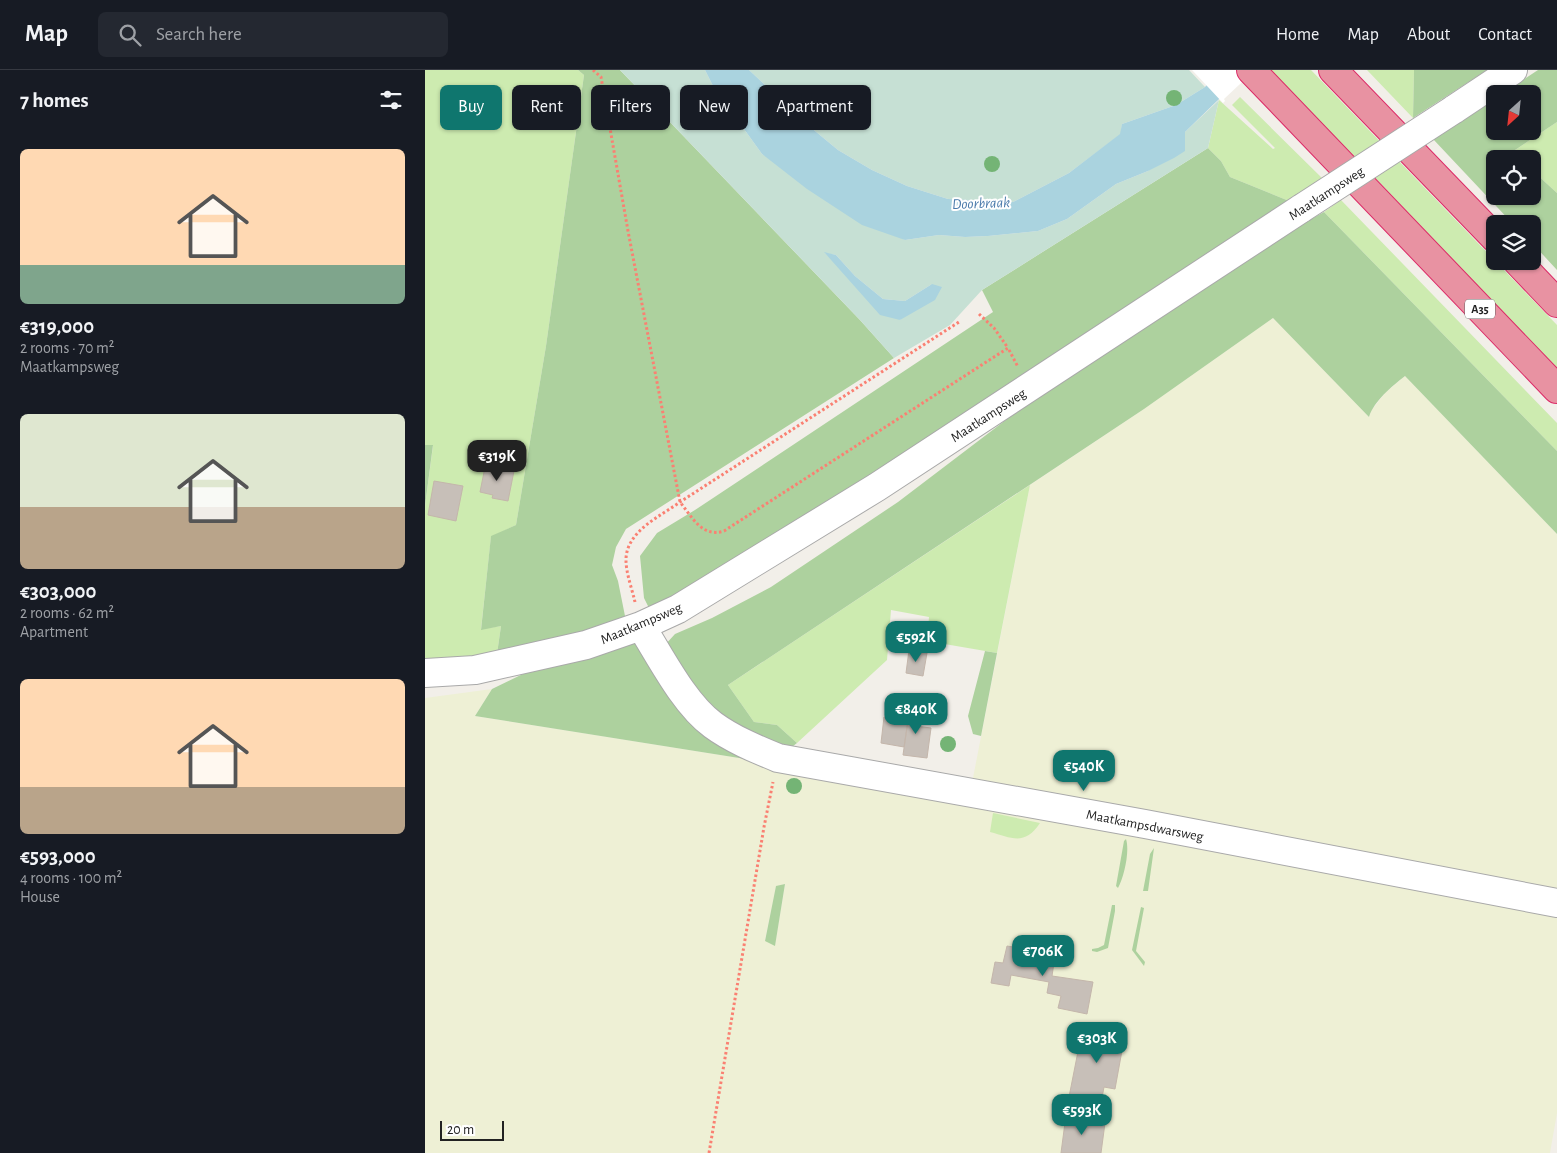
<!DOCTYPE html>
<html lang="en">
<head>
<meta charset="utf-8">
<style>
	:root { --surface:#171b24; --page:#242831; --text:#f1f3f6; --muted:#9ea1a6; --line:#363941; --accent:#0f766e }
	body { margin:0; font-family:"Alegreya Sans",sans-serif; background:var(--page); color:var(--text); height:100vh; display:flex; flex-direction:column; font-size:19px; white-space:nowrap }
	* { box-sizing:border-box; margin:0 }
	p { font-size:16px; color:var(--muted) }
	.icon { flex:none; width:28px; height:28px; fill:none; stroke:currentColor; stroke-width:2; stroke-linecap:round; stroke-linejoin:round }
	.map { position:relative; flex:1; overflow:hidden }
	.side { display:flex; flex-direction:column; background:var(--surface); width:425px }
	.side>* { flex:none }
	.top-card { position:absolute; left:15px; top:15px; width:475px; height:45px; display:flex; gap:10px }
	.needle { width:32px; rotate:207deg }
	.controls { position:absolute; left:1061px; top:15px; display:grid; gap:10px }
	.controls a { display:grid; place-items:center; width:55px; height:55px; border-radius:8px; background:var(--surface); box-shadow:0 1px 4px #0004; font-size:25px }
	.scale { position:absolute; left:15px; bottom:12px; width:64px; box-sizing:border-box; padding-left:5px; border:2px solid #222; border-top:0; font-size:14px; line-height:18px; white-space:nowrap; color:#222; -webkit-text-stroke:4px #fff; paint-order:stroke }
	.price { position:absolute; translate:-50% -42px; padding:0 11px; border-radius:10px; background:var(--accent); color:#fff; font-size:16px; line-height:32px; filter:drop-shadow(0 1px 2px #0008) }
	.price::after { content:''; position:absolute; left:50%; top:30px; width:15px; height:11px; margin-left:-8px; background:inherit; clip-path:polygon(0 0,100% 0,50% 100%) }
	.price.current { background:#222; color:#fff }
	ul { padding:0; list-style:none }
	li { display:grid; align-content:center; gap:10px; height:265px; padding:0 20px }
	li span { display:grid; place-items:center; height:155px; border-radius:8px; color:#555 }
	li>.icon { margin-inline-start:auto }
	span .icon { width:90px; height:90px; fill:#fffc; stroke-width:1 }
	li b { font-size:21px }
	h2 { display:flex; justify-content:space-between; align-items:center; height:60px; padding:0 20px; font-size:21px }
	.chip { padding:0 18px; border-radius:8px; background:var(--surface); box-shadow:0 1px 4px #0004; font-size:18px; line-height:45px }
	.chip.current { background:var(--accent); color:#fff }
	header { display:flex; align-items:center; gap:30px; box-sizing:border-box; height:70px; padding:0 25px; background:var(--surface); border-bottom:1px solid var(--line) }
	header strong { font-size:24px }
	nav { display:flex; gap:28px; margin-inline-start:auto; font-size:18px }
	.search { width:350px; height:45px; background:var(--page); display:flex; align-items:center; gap:12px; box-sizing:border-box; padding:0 18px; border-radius:8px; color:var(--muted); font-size:19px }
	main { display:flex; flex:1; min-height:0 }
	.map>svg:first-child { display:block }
	.farmland { fill:#eef0d5; fill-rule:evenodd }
	.grass { fill:#cdebb0 }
	.forest { fill:#add19e }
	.wetland { fill:#c6e0d4; fill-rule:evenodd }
	.water { fill:#aad3df }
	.pier { fill:#fff }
	.building { fill:#c7bfb8; stroke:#c4b6ab }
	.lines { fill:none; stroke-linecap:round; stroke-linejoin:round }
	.minor-casing { stroke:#a9a9a9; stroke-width:30 }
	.highway-casing { stroke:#dc2a67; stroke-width:30 }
	.path { stroke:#fa8072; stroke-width:3; stroke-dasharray:2.5 2.5; stroke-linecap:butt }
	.minor { stroke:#fff; stroke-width:28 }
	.highway { stroke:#e892a2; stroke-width:28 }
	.minor-bridge-casing { stroke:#a9a9a9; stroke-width:30; stroke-linecap:butt }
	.minor-bridge { stroke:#fff; stroke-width:28 }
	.tree { fill:#74b475 }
	.labels { text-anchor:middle; stroke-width:4; stroke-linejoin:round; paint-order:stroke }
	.shield { fill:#fff; stroke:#646464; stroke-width:1 }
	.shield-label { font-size:12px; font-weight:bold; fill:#222 }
	.street-label { font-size:14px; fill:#222; stroke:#fff }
	.water-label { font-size:15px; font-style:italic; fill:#4a7aab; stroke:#fff }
</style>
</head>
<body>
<header>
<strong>Map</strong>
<div class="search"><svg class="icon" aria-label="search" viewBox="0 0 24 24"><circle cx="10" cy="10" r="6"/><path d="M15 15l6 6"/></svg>Search here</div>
<nav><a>Home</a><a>Map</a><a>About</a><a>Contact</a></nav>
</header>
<main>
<section class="side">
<h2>7 homes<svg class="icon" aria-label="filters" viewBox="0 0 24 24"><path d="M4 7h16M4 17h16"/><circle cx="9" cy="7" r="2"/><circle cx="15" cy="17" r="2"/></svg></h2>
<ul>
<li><span style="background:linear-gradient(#ffd9b3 75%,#7fa58c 0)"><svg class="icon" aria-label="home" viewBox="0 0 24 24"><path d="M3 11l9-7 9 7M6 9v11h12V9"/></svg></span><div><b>€319,000</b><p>2 rooms · 70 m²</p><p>Maatkampsweg</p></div></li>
<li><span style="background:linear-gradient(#dfe7d0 60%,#b9a48a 0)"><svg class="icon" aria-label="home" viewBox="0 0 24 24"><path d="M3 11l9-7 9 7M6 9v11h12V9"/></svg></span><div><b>€303,000</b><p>2 rooms · 62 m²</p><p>Apartment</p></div></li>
<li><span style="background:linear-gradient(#ffd9b3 70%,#b9a48a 0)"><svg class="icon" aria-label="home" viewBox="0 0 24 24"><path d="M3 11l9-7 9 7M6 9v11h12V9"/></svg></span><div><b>€593,000</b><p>4 rooms · 100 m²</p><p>House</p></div></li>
</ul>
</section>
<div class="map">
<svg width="1132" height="1083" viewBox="0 0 1132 1083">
	<rect width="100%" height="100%" fill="#f2efe9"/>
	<!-- farmland -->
	<path class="farmland" d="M848 248 944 347 946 341 960 323 980 306 1132 464V824L547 713 605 415 719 339Z
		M67 619 50 646 333 691 379 704 1132 847V1043L1125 1083H0V628ZM360 814V815L350 875 340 870 351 817Z"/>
	<!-- grass -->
	<path class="grass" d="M0 0H153L159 5 121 276 91 455 66 467 56 559 76 556 72 584 3 589H0V436L8 376 0 375Z
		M843 0H886L1132 255V300L956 114Z
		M942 0H989L988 48Z
		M815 27 897 108 864 131 805 107 796 91 783 78 794 30 848 79 850 78 807 35Z
		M1132 52V123L1108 101V89H1094L1087 82Z
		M916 130 1132 353V381L899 142Z
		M605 415 572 583 502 571 504 547 466 540 462 590 372 673 352 655 329 652 303 615Z
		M568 743 615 753C600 776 587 768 565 762Z"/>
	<!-- forest -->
	<path class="forest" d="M153 0H195L435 250 469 288 201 459 191 477 187 495 193 511 200 546 175 560 72 584 76 556 56 560 66 466 91 455 121 276 159 5Z
		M989 0H1062L988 48Z
		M1113 0H1132V52L1087 82 1094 89H1070V126H1108V101L1132 123V200L1108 174V154H1088L1008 69 1070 28V61H1108V24H1077Z
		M783 78 796 91 805 107 864 131 536 352 225 540 219 528 215 486 232 463 270 440 568 242 557 220Z
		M899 142 1132 381V464L980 306C967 316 949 331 944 347L848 248 719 339 303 615 329 652 352 655 372 673 363 680 299 656 239 576 250 564 287 548 346 517 473 432 594 340 848 170Z
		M0 375H8L0 436Z
		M212 570 333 691 50 646 67 619 102 602Z
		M560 581 572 583 556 666 548 664 543 646Z
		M701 769C705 781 699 807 693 818L691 816 699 771Z
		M729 778 723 821H718L725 784Z
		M360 814 350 876 340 871 351 816Z
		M687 835H690V841L683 878 672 882 667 881V879L673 878 679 875Z
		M716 837 719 838 711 881 720 892 719 896 707 880Z"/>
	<!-- wetland -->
	<path class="wetland" d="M195 0H280L288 16 337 84 480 170 514 165 540 167 563 166 613 161 642 149 691 114 723 101 760 62 794 30 783 78 557 220 525 255 469 288 435 250ZM400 183 411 185 430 206 458 229 480 231 507 214 475 250Z
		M324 0H764L780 17 751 35 697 54 696 64 644 103 588 132 523 129 482 116 447 100 413 80 384 56Z"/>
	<!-- water -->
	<path class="water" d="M280 0H324L384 56 413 80 447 100 482 116 523 129 588 132 644 103 695 64 697 54 751 35 780 17 796 0H824L760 62V81L749 88 723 101 691 114 642 149 613 161 563 166 540 167 514 165 480 170 437 155 382 119 337 84 288 16Z
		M399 182 411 185 430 206 458 229 480 231 507 214 517 217 510 230 475 250 455 245Z"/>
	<!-- pier -->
	<path class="pier" d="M767 0H830L799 29 800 31 798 33Z"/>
	<!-- building -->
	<path class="building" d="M61 392 76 395 75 398 89 401 83 431 67 428 68 425 55 422Z
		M9 411 38 416 31 451 3 445Z
		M482 557 498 560 495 576 479 573Z
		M484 580 502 583 498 606 481 603Z
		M478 629 486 630 479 677 456 673 459 647 475 649Z
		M486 630 494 631 490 656 506 658 502 688 478 685Z
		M582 876 600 879 603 878V880L609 881 611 879 613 882 630 886 627 906 668 912 662 944 633 938 636 926 622 923 624 912 586 905 584 916 566 913 570 892 578 893Z
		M658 956 700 964 690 1019 679 1017 676 1033 644 1027Z
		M641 1045 680 1053 676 1083H636Z"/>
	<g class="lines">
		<defs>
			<path id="minor" d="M1028 40 1088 0
				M216 556C235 586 259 634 288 655 307 669 331 679 353 688L720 754 1132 833
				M0 603 50 600 161 575 216 556 253 539 452 417 877 138"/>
			<path id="highway" d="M826 0 1132 319
				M908 0 1070 168
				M1092 191 1132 233"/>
		</defs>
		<!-- minor casing -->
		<use href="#minor" class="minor-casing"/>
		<!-- highway casing -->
		<use href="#highway" class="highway-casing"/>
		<!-- path -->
		<path class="path" d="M168 0 176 7 203 161 255 432C267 447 277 468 299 461L583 278 593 297
			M554 244 569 258 583 278
			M210 532C207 519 201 503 201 490 201 461 236 446 255 432L534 252
			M284 1083 339 757 348 712"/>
		<!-- minor -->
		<use href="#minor" class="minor"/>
		<!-- highway -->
		<use href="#highway" class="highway"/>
		<defs>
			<path id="minor-bridge" d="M877 138 1028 40"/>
		</defs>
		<!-- minor-bridge casing -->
		<use href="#minor-bridge" class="minor-bridge-casing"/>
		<!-- minor-bridge -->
		<use href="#minor-bridge" class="minor-bridge"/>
	</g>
	<!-- trees -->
	<g class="tree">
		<circle cx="749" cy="28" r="8"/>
		<circle cx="567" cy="94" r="8"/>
		<circle cx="523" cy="674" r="8"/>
		<circle cx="369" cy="716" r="8"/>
	</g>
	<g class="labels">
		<!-- shield labels -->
		<rect class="shield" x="1040" y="229.5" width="30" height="19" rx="4"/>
		<g class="shield-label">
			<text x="1055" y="243">A35</text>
		</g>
		<!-- street labels -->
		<g class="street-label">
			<text transform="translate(901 123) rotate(-33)" y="5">Maatkampsweg</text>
			<text transform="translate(563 345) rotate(-33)" y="5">Maatkampsweg</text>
			<text transform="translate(216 553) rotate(-23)" y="5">Maatkampsweg</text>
			<text transform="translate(720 755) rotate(11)" y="5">Maatkampsdwarsweg</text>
		</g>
		<!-- water labels -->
		<g class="water-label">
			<text transform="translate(556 133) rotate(-2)" y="5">Doorbraak</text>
		</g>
	</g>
</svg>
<div class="controls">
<a><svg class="needle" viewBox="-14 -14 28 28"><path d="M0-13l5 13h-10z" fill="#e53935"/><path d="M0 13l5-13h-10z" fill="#9ea1a6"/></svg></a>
<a><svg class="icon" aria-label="locate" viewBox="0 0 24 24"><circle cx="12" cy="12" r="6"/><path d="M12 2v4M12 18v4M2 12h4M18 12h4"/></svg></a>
<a><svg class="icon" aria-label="layers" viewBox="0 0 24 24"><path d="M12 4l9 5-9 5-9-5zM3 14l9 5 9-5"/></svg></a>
</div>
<div class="scale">20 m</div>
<b class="price current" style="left:72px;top:412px">€319K</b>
<b class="price" style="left:491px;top:593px">€592K</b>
<b class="price" style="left:491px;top:665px">€840K</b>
<b class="price" style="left:659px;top:722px">€540K</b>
<b class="price" style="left:618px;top:907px">€706K</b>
<b class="price" style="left:672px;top:994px">€303K</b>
<b class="price" style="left:657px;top:1066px">€593K</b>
<div class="top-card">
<a class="chip current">Buy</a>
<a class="chip">Rent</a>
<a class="chip">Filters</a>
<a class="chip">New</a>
<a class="chip">Apartment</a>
</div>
</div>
</main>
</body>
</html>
